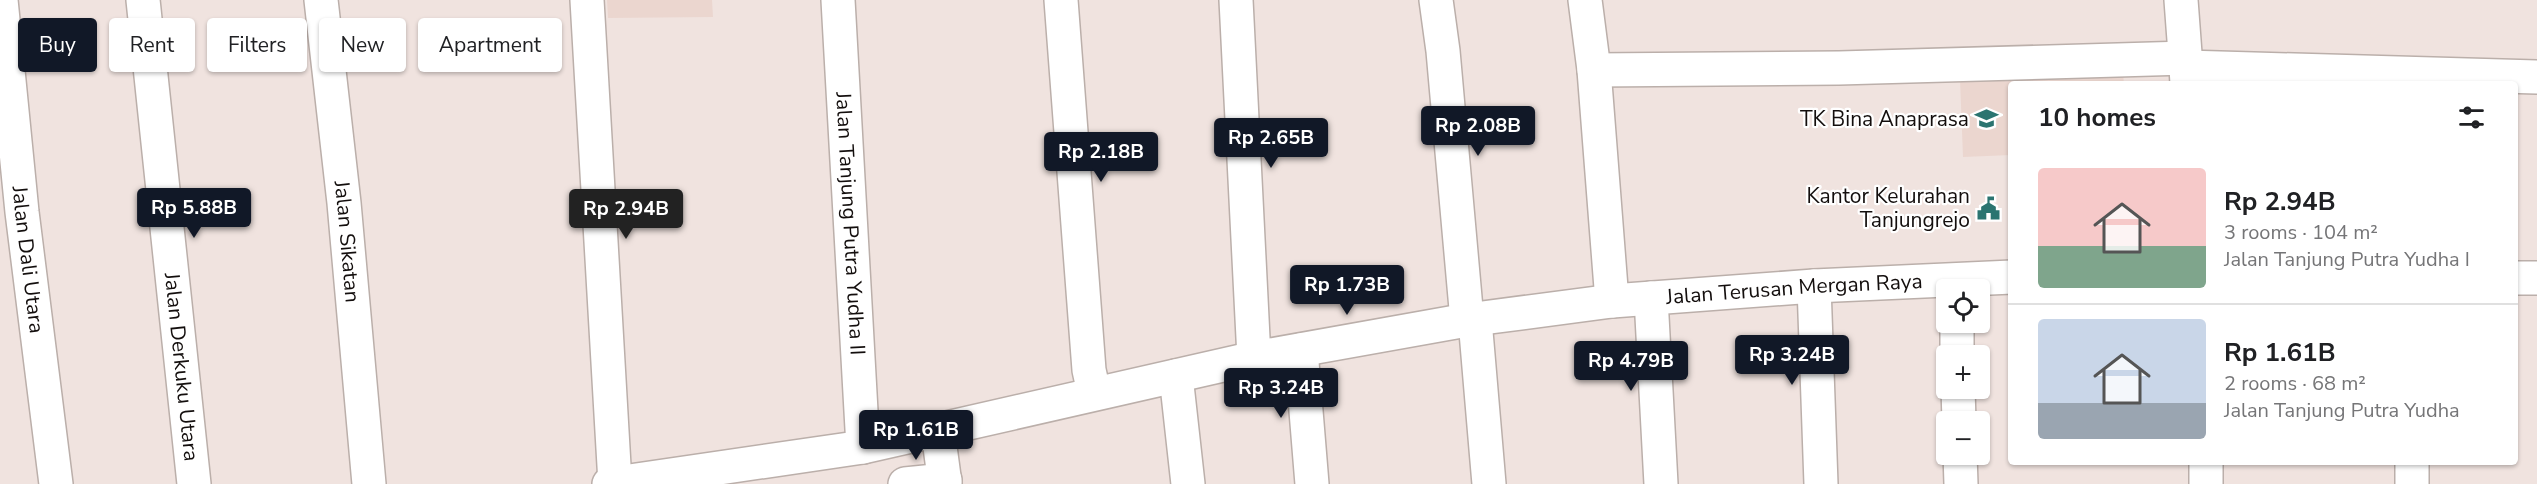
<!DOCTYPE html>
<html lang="en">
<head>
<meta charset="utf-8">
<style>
	:root { --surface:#fff; --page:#f6f6f6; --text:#202124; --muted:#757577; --line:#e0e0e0; --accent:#111827 }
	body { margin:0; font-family:"Nunito Sans",sans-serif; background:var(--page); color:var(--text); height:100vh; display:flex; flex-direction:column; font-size:22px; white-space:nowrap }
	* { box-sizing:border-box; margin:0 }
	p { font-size:20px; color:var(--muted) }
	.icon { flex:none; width:33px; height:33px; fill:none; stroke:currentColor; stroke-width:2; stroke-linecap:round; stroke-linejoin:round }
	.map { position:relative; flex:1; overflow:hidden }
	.drawer { position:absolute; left:2008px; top:81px; width:510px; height:384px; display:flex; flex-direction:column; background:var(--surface); border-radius:6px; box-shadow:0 2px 4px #0004 }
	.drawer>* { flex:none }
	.top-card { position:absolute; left:18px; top:18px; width:570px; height:54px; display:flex; gap:12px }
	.tools { position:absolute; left:1936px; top:279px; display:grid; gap:12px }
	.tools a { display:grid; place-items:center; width:54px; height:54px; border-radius:6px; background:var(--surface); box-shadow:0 2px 4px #0004; font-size:30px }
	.price { position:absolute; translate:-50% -51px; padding:0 14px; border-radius:6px; background:var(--accent); color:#fff; font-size:20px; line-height:39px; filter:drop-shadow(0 2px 3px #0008) }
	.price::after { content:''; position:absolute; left:50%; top:36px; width:18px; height:14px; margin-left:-9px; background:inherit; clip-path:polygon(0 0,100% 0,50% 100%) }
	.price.active { background:#222; color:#fff }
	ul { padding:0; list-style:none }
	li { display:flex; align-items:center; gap:18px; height:150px; padding:0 30px }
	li+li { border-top:2px solid var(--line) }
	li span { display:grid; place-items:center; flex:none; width:168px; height:120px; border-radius:6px; color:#555 }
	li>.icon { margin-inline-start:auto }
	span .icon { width:72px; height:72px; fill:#fffc; stroke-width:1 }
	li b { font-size:26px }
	h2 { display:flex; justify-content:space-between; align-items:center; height:72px; padding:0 30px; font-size:26px }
	.chip { padding:0 21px; border-radius:6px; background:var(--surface); box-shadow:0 2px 4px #0004; font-size:21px; line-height:54px }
	.chip.active { background:var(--accent); color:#fff }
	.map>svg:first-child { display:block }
	.built { fill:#ebd6cf }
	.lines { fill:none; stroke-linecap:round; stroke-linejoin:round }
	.minor-casing { stroke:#bbafaa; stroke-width:36 }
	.minor { stroke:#fff; stroke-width:33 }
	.labels { text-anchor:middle; stroke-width:4.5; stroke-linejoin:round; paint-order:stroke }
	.poi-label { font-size:21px; fill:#130e0d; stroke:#fff; text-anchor:end }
	.street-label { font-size:21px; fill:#130e0d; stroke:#fff }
</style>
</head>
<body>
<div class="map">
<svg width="2537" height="484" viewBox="0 0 2537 484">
	<rect width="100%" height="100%" fill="#f0e3df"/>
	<!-- built -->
	<path class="built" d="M607 0H712L713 17 608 18Z
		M2123 74 2124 84H2012L2011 155 1963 157 1960 79Z"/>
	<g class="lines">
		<defs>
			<g id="minor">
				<path id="s1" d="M1 0 22 212 56 484"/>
				<path id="s2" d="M143 0 194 484"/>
				<path id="s3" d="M321 0 344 203 369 484"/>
				<path d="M587 0 615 483"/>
				<path id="s4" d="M838 0 863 447"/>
				<path d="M1061 0 1089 370 1094 393"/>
				<path d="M1236 0 1254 358"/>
				<path d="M1436 0 1443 51 1467 320"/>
				<path d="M1585 0 1594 70 1612 301"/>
				<path d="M2181 0 2186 67"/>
				<path d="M1594 70 1839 68 2186 58"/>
				<path d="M2187 84 2186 67 2537 77"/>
				<path d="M2516 278H2537"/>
				<path d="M1814 286 1821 484"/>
				<path d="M1651 298 1661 484"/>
				<path d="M1475 320 1489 484"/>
				<path d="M1957 322V356"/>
				<path d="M1301 350 1312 484"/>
				<path d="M1176 376 1188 484"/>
				<path d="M1958 388 1959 422"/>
				<path d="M938 432 945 484"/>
				<path d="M1960 454 1961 484"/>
				<path d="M2206 462V484"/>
				<path d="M2412 462V484"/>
				<path id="s5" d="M609 484 863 447 1254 358 1467 320 1612 301 1814 286 2012 277"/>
				<path d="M905 484 945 480"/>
			</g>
		</defs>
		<!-- minor casing -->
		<use href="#minor" class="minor-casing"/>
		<!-- minor -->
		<use href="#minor" class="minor"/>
	</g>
	<!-- icons -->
	<defs>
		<symbol id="school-bare" viewBox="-9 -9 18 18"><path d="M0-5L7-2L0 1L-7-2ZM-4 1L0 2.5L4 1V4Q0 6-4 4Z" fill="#2b7470" stroke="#fff" stroke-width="2.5" paint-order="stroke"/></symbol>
		<symbol id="civic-bare" viewBox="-9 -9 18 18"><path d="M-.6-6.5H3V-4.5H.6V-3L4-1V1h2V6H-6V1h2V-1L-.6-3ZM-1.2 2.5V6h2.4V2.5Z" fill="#2b7470" stroke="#fff" stroke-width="2.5" paint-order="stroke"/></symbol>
	</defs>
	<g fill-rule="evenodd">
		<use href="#school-bare" x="1970" y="102" width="33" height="33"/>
		<use href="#civic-bare" x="1972" y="192" width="33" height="33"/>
	</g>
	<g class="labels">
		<!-- poi labels -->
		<g class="poi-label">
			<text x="1969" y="126">TK Bina Anaprasa</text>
			<text x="1970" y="203">Kantor Kelurahan<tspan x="1970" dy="24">Tanjungrejo</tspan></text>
		</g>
		<!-- street labels -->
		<g class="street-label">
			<text dy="7" stroke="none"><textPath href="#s4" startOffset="224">Jalan Tanjung Putra Yudha II</textPath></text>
			<text dy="7" stroke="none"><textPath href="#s3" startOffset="243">Jalan Sikatan</textPath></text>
			<text dy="7" stroke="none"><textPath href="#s1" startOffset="261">Jalan Dali Utara</textPath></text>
			<text dy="7" stroke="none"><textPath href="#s5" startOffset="1203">Jalan Terusan Mergan Raya</textPath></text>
			<text dy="7" stroke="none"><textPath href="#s2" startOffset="369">Jalan Derkuku Utara</textPath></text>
		</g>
	</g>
</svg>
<div class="tools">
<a><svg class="icon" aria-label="locate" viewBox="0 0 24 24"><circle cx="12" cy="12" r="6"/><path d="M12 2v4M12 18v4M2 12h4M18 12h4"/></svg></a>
<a>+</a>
<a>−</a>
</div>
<b class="price" style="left:1478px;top:157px">Rp 2.08B</b>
<b class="price" style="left:1271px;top:169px">Rp 2.65B</b>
<b class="price" style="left:1101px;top:183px">Rp 2.18B</b>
<b class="price" style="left:194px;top:239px">Rp 5.88B</b>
<b class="price active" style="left:626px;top:240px">Rp 2.94B</b>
<b class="price" style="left:1347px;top:316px">Rp 1.73B</b>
<b class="price" style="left:1792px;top:386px">Rp 3.24B</b>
<b class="price" style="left:1631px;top:392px">Rp 4.79B</b>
<b class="price" style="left:1281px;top:419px">Rp 3.24B</b>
<b class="price" style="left:916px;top:461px">Rp 1.61B</b>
<div class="top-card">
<a class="chip active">Buy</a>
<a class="chip">Rent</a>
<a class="chip">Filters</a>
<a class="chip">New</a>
<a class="chip">Apartment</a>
</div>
<section class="drawer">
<h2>10 homes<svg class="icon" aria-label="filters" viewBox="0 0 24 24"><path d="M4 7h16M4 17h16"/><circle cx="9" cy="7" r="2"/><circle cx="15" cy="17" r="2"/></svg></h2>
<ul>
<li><span style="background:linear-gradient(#f6c9c9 65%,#7fa58c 0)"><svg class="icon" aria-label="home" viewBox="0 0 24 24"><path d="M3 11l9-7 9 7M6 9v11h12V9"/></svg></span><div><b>Rp 2.94B</b><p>3 rooms · 104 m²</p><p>Jalan Tanjung Putra Yudha I</p></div></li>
<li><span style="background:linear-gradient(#c9d6e8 70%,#9aa5b1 0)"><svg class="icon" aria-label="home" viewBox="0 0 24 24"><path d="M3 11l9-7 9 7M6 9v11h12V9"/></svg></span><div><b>Rp 1.61B</b><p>2 rooms · 68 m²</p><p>Jalan Tanjung Putra Yudha</p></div></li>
</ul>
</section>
</div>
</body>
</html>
